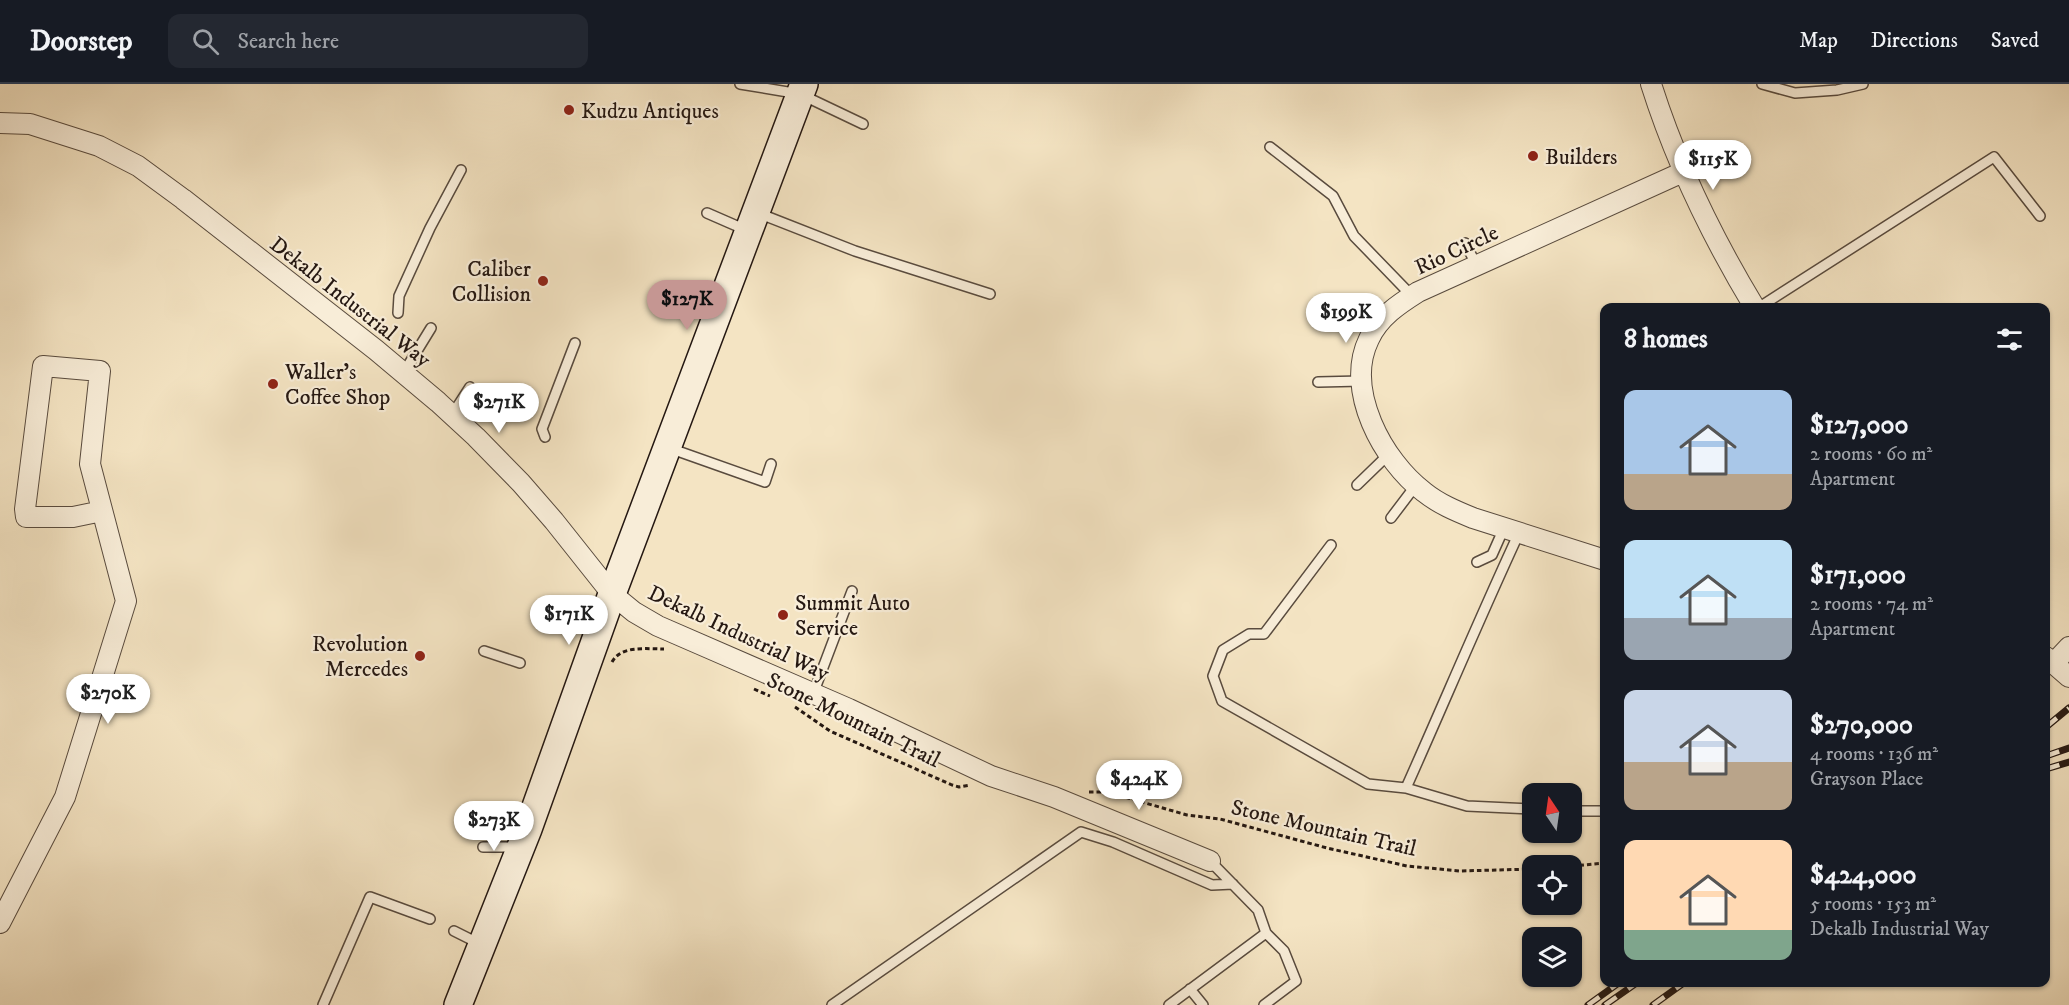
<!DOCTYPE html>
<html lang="en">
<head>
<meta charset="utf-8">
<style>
	:root { --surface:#171b24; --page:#242831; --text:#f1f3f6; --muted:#9ea1a6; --line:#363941; --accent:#c59692 }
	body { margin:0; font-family:"IM FELL DW Pica",serif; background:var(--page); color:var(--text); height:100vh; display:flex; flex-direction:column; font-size:22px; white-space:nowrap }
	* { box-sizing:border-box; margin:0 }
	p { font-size:20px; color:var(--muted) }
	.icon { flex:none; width:33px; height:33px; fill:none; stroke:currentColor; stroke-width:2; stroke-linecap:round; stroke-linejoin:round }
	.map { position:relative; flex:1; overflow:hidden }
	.side { position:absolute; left:1600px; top:219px; width:450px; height:684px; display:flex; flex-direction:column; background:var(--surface); border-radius:12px; box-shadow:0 2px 4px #0004 }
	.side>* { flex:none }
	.needle { width:39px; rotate:347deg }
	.buttons { position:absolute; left:1522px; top:699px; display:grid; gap:12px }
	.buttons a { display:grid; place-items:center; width:60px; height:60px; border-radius:12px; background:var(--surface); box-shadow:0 2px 4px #0004; font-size:30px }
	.price { position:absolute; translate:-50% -51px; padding:0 14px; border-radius:21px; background:#fff; color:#222; font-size:20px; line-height:39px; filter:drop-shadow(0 2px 3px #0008) }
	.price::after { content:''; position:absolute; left:50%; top:36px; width:18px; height:14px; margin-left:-9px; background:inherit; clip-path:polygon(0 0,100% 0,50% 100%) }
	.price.selected { background:var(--accent); color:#111 }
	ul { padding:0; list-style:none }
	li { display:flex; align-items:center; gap:18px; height:150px; padding:0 24px }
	li span { display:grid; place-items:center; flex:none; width:168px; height:120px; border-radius:12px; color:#555 }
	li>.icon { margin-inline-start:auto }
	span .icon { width:72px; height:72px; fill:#fffc; stroke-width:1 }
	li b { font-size:26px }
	h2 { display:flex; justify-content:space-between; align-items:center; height:72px; padding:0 24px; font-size:26px }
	header { display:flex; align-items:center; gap:36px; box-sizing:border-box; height:84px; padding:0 30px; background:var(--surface); border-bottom:2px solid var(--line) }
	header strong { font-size:28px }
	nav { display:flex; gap:33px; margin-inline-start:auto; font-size:21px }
	.search { width:420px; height:54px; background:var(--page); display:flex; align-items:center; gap:15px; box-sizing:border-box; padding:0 21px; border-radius:12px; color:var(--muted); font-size:22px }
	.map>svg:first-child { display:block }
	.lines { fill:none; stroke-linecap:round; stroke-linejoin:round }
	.service-casing { stroke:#594b3e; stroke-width:12 }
	.minor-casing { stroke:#594b3e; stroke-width:22 }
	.secondary-casing { stroke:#251812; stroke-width:30 }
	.path { stroke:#251812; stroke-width:3; stroke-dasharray:4.5 3; stroke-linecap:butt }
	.service { stroke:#f8edd8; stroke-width:9 }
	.minor { stroke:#f8edd8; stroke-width:20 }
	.secondary { stroke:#f8edd8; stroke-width:27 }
	.rail-casing { stroke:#251812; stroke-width:7 }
	.rail { stroke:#f8edd8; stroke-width:4.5; stroke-dasharray:14; stroke-linecap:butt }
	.poi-dot { fill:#8f2418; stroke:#f8edd8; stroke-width:2 }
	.labels { text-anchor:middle; stroke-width:4.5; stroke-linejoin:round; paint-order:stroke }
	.poi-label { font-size:22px; fill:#251812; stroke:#f8edd8; text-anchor:start }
	.street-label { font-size:22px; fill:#251812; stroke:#f8edd8 }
</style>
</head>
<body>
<header>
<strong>Doorstep</strong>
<div class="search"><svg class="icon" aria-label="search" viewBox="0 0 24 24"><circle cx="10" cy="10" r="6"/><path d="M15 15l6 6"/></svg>Search here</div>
<nav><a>Map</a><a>Directions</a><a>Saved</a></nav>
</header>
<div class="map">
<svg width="2069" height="921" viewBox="0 0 2069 921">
	<rect width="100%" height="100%" fill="#f4e4c3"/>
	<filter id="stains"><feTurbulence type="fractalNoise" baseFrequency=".00333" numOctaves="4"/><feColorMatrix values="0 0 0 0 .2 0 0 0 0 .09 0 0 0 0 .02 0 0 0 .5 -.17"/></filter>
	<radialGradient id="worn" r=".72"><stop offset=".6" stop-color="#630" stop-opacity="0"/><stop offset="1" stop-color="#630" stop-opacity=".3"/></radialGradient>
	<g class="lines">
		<defs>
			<path id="service" d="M740 0 800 10 863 40
				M1762 0 1795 9 1837 6 1863 0
				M1270 63 1333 112 1354 152 1412 212
				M707 129 746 146
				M758 129 855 167 990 210
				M1465 159 1477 182
				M1758 224 1994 73 2040 132
				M398 229 399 212 430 144 461 86
				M404 288 431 244
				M1318 298 1362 297
				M452 331 470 303
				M545 353 542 345 575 259
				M669 364 765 398 771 380
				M1357 401 1389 370
				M1391 434 1416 401
				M1519 449C1480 533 1444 619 1406 704L1467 722 1533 725
				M1331 461 1264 550H1249L1223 566 1213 592 1222 617 1368 700 1406 704
				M1477 478 1492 471 1504 444
				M484 567 520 579
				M813 610 852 507
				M1572 727H1605
				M483 763H517
				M454 847 480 860
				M1190 905 1203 921
				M323 921 370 813 430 835
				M832 921 1081 748 1113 758 1212 801 1233 800
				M1169 921 1266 849 1258 826 1210 777
				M1264 921 1296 897 1284 867 1266 849"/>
			<path id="minor" d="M1651 0C1676 79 1712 153 1755 224
				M0 39 30 40 99 62 138 82 183 115 376 266 438 318 476 353 521 399 554 437 612 510 634 528 658 542 849 625 991 692 1054 713 1210 777
				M1605 476 1473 434C1456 427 1439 420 1424 408 1383 377 1344 306 1369 255 1379 233 1399 220 1418 208L1683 88
				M2046 573 2069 593
				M2054 579 2069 563
				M0 839 65 713 126 517 90 380 100 287 43 282 25 425 26 433H73L102 427"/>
			<path id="secondary" d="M458 921 528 745 612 510 804 0"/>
		</defs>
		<!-- service casing -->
		<use href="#service" class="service-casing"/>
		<!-- minor casing -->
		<use href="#minor" class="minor-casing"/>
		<!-- secondary casing -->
		<use href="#secondary" class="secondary-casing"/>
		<!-- path -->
		<path class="path" d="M612 578C621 561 647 565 664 565
			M754 605 770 612
			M795 623 830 647 952 701 959 703 970 701
			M1089 708H1107L1187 731 1220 735 1327 764 1407 782 1460 787 1533 785
			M1572 782 1605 779"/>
		<!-- service -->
		<use href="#service" class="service"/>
		<!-- minor -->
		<use href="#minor" class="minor"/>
		<!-- secondary -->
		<use href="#secondary" class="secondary"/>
		<defs>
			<path id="rail" d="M2046 643 2069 624
				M2046 672 2069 664
				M2046 685 2069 678
				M1588 921 1620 898
				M1605 921 1638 898
				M1653 921 1685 898"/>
		</defs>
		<!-- rail casing -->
		<use href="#rail" class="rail-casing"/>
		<!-- rail -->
		<use href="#rail" class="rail"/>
	</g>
	<!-- markers -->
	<g class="poi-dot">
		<circle cx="569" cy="26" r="6"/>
		<circle cx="1533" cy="72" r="6"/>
		<circle cx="543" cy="197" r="6"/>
		<circle cx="273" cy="300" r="6"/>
		<circle cx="783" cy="531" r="6"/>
		<circle cx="420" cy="572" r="6"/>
	</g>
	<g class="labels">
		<!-- poi labels -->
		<g class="poi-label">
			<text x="581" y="34">Kudzu Antiques</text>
			<text x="1545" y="80">Builders</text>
			<text x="531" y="192" text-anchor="end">Caliber<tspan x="531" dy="25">Collision</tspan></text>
			<text x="285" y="295">Waller's<tspan x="285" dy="25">Coffee Shop</tspan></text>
			<text x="795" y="526">Summit Auto<tspan x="795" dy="25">Service</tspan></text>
			<text x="408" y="567" text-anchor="end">Revolution<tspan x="408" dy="25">Mercedes</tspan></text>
		</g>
		<!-- street labels -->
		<g class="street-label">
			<text transform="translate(1456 165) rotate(-25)" y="8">Rio Circle</text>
			<text transform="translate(351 217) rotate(38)" y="8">Dekalb Industrial Way</text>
			<text transform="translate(739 548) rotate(25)" y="8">Dekalb Industrial Way</text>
			<text transform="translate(854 635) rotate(26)" y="8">Stone Mountain Trail</text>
			<text transform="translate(1324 743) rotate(13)" y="8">Stone Mountain Trail</text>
		</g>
	</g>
	<rect width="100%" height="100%" filter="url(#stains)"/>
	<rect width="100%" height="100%" fill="url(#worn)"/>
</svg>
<div class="buttons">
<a><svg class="needle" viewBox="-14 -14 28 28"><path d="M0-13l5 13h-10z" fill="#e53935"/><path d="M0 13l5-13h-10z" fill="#9ea1a6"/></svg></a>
<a><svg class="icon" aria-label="locate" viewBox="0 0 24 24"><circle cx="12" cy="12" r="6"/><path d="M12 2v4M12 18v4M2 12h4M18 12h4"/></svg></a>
<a><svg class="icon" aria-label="layers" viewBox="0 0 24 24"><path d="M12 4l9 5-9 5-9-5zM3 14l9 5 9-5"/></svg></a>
</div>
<b class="price" style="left:1713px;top:107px">$115K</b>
<b class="price selected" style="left:687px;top:247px">$127K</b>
<b class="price" style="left:1346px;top:260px">$199K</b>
<b class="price" style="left:499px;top:350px">$271K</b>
<b class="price" style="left:569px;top:562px">$171K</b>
<b class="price" style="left:108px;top:641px">$270K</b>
<b class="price" style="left:1139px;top:727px">$424K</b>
<b class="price" style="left:494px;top:768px">$273K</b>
<section class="side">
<h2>8 homes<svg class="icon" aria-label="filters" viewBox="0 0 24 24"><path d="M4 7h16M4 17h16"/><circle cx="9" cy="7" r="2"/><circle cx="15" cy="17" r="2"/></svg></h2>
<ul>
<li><span style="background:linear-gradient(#a9c7e8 70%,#b9a48a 0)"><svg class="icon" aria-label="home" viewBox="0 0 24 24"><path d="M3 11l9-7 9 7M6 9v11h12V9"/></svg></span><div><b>$127,000</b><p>2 rooms · 60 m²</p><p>Apartment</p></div></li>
<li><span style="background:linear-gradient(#bfe0f5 65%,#9aa5b1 0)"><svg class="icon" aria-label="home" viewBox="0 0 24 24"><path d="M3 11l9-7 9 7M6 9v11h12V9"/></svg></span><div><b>$171,000</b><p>2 rooms · 74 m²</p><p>Apartment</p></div></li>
<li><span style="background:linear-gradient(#c9d6e8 60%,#b9a48a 0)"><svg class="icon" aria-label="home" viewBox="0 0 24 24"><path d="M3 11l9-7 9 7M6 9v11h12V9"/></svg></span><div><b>$270,000</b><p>4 rooms · 136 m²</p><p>Grayson Place</p></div></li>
<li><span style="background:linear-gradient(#ffd9b3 75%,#7fa58c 0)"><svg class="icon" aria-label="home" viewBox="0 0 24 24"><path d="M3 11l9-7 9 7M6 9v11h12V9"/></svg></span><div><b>$424,000</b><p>5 rooms · 153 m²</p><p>Dekalb Industrial Way</p></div></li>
</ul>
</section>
</div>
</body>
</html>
